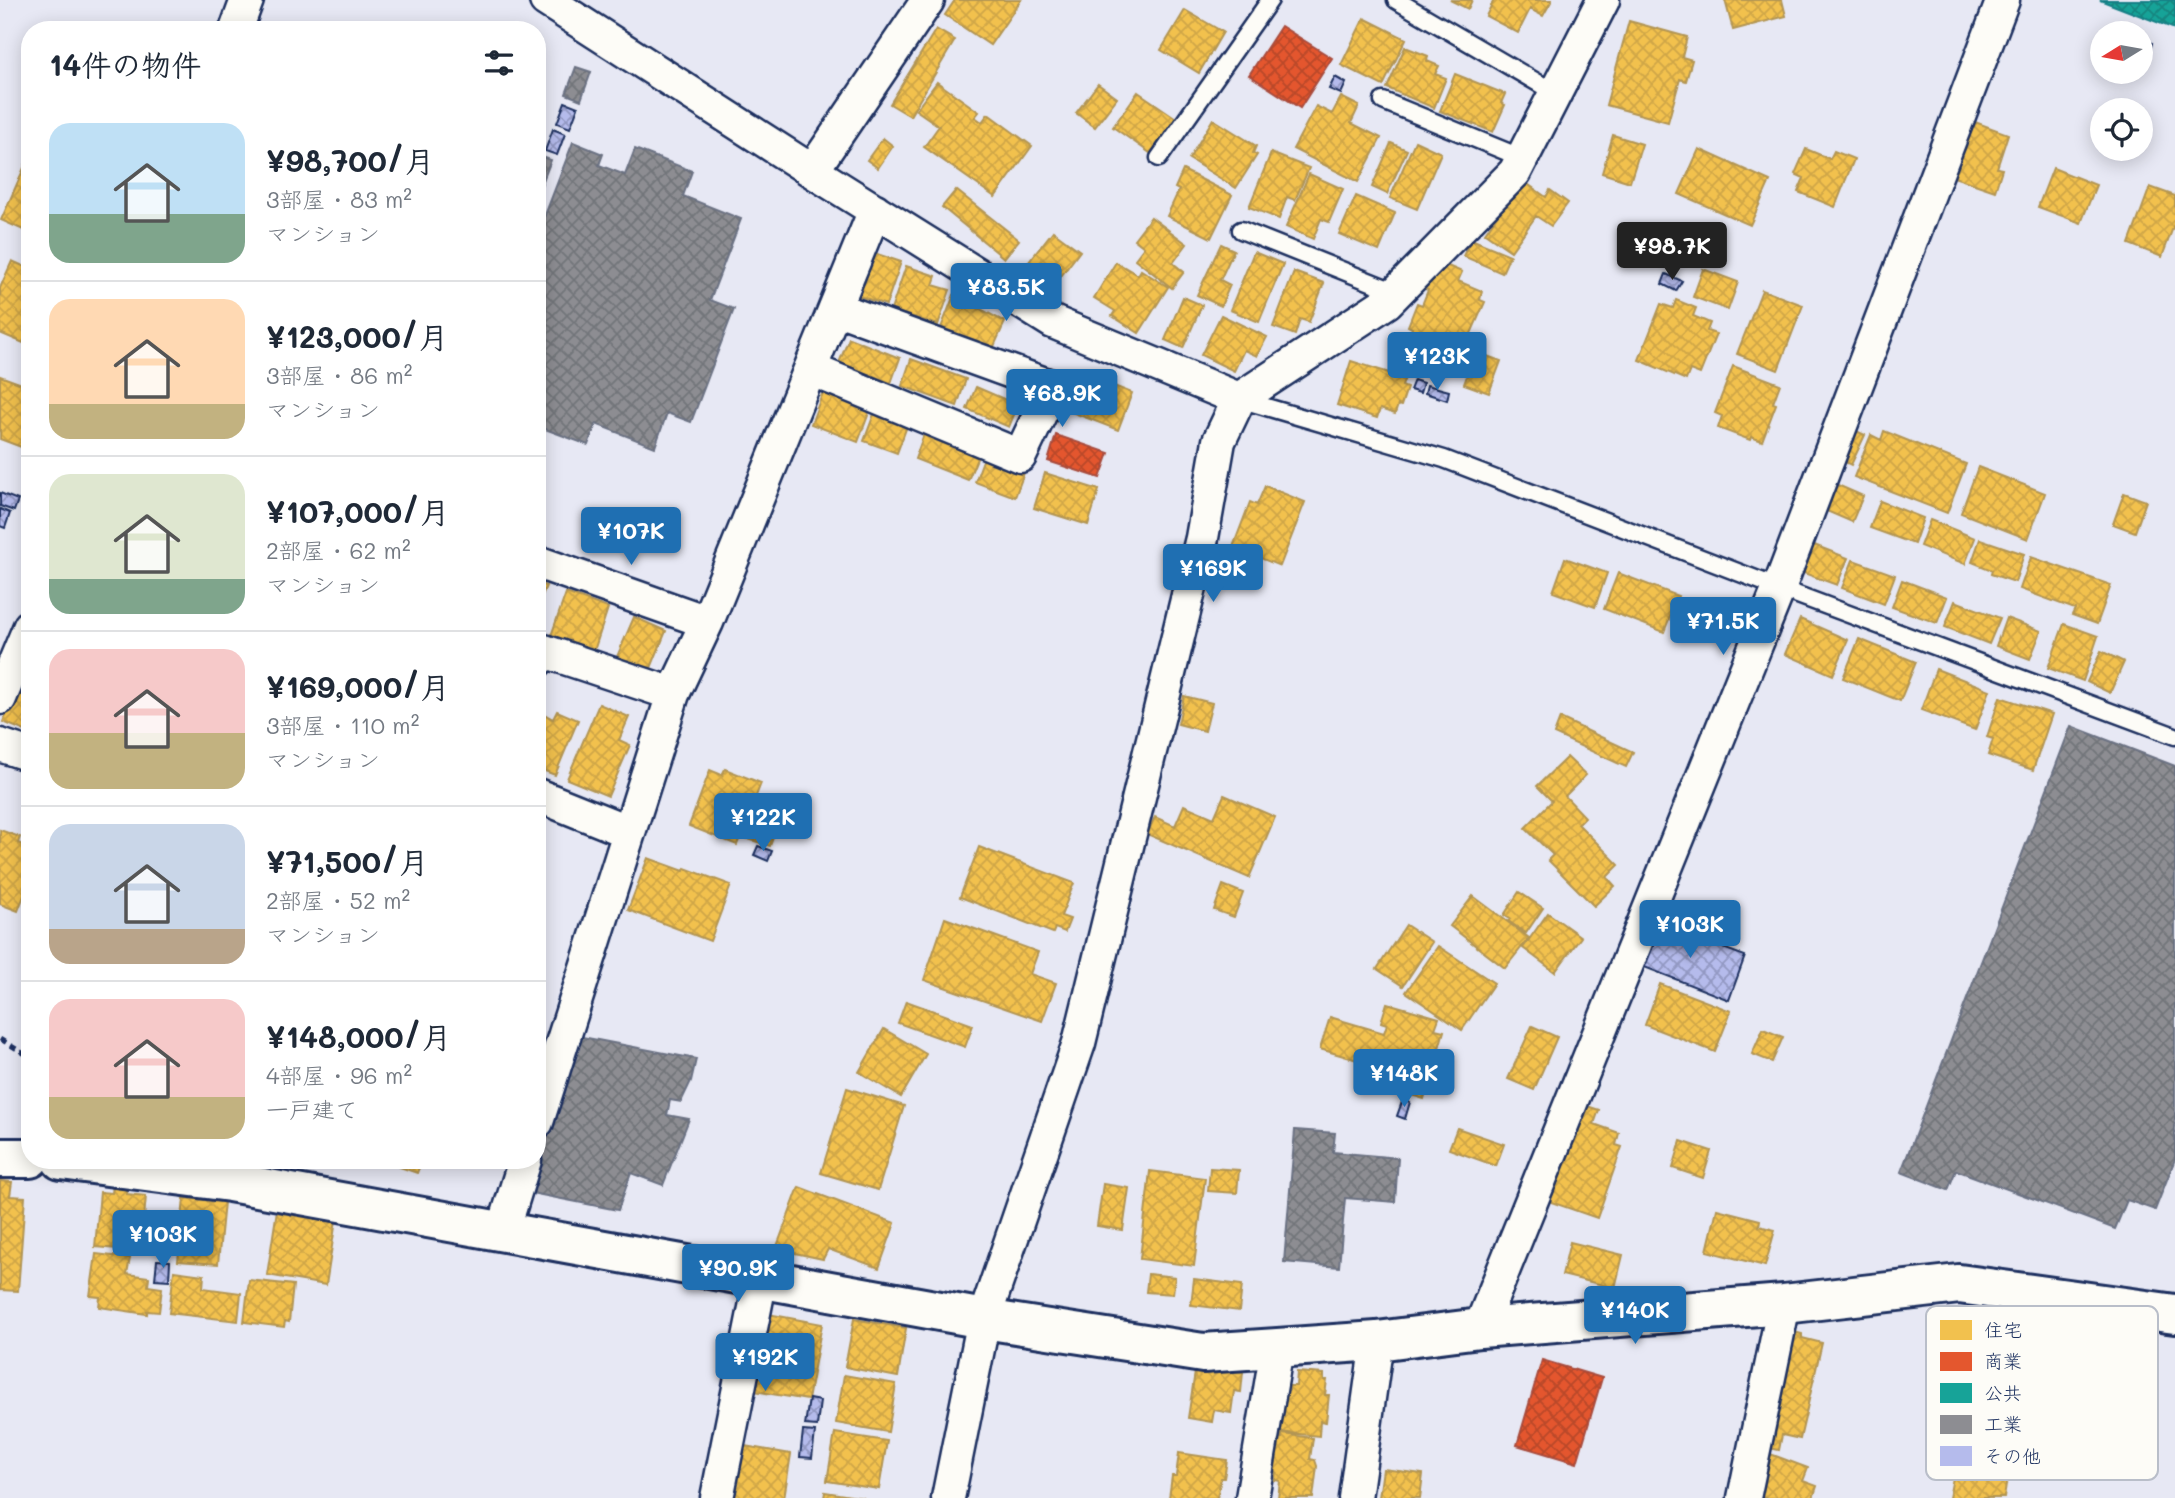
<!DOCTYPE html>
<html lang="ja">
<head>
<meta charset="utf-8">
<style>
	:root { --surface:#fff; --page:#f6f6f7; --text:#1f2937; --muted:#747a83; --line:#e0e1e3; --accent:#1f6fb2 }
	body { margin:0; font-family:Mali,"Klee One",sans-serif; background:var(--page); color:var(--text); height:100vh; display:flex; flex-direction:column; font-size:26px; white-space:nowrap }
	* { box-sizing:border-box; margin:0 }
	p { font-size:23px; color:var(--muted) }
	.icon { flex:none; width:38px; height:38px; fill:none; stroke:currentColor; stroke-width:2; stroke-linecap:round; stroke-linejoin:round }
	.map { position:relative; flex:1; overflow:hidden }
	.side { position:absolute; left:21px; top:21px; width:525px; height:1148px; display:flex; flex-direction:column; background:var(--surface); border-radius:28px; box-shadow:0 4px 18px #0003 }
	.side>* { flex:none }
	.needle { width:46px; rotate:259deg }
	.fabs { position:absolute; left:2090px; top:21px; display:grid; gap:14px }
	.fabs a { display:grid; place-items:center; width:63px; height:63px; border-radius:50%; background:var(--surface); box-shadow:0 4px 18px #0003; font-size:35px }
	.price { position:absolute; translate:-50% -60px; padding:0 16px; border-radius:7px; background:var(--accent); color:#fff; font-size:23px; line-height:46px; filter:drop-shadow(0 2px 4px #0008) }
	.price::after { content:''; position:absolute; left:50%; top:42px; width:21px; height:16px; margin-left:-10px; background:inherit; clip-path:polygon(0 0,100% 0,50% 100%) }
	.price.current { background:#222; color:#fff }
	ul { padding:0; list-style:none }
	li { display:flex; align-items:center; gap:21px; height:175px; padding:0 28px }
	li+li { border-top:2px solid var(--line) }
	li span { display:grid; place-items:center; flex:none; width:196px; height:140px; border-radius:21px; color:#555 }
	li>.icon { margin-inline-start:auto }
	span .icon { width:84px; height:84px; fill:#fffc; stroke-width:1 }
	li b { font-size:30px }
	h2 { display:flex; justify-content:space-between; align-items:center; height:84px; padding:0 28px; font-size:30px }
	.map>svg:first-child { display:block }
	.homes { fill:url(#homes-cross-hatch); stroke:#b29553; stroke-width:2 }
	.shops { fill:url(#shops-cross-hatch); stroke:#a84b3c; stroke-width:2 }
	.public { fill:url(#public-cross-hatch); stroke:#188087; stroke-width:2 }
	.industry { fill:url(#industry-cross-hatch); stroke:#6b7182; stroke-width:2 }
	.building { fill:url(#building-cross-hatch); stroke:#1b2f5e; stroke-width:2 }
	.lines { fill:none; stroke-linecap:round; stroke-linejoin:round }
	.lane-casing { stroke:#1b2f5e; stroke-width:21 }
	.street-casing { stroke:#1b2f5e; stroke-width:37 }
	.secondary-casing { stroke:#1b2f5e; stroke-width:44 }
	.path { stroke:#1b2f5e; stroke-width:4.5; stroke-dasharray:7 5; stroke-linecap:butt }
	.lane { stroke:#fdfcf7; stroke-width:16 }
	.street { stroke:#fdfcf7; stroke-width:32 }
	.secondary { stroke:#fdfcf7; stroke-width:38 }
	.key { fill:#fdfcf7; stroke:#b9bec9; stroke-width:2 }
	.key-label { font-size:19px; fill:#1b2f5e }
</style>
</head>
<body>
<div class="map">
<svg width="2175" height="1498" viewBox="0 0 2175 1498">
	<defs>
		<pattern id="homes-cross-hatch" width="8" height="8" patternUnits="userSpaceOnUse" patternTransform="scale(1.75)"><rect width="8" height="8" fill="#f2c14e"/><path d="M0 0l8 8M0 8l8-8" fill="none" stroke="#cfa646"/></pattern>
		<pattern id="shops-cross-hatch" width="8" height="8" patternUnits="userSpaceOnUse" patternTransform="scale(1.75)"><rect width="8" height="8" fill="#e4572e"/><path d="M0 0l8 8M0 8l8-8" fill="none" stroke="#b8482a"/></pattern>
		<pattern id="public-cross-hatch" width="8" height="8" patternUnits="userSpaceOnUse" patternTransform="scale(1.75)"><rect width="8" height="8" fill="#17a398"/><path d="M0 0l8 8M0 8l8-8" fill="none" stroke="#14857f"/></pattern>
		<pattern id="industry-cross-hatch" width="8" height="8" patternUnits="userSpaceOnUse" patternTransform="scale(1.75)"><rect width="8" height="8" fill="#8d8d92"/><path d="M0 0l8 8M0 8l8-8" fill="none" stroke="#72747a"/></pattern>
		<pattern id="building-cross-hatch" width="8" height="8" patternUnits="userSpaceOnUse" patternTransform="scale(1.75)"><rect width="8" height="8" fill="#b5bbec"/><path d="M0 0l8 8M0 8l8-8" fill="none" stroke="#9298c2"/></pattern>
	</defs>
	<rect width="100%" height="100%" fill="#e7e8f4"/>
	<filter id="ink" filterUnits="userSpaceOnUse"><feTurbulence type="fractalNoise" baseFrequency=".0143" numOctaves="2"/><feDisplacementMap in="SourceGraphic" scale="14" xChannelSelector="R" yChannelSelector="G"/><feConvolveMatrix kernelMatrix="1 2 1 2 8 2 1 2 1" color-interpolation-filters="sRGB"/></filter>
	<g filter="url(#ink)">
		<!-- homes -->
		<path class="homes" d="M955 0H1021L990 45 945 15Z
			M1450 0H1472L1468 9Z
			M1494 0H1552L1543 16 1530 9 1518 33 1486 16Z
			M1725 0H1782L1786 16 1733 30Z
			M1185 10 1223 32 1199 73 1161 50Z
			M1364 18 1406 39 1383 86 1341 65Z
			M1629 21 1687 37 1682 57 1692 60 1686 81 1680 79 1668 122 1606 105Z
			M936 29 955 40 910 116 890 104Z
			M1405 47 1428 56 1427 61 1439 66 1435 74 1446 78 1434 108 1387 88Z
			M1455 74 1505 94 1501 103 1505 105 1493 132 1440 111Z
			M937 82 979 112 975 117 982 122 988 114 1032 146 995 197 924 147 939 126 916 110Z
			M1098 84 1117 98 1095 127 1076 113Z
			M1138 92 1179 120 1153 155 1113 127Z
			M1341 97 1359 106 1351 123 1381 138 1358 182 1293 149 1316 106 1332 114Z
			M1964 118 2008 134 1997 168 2002 169 1995 191 1945 174Z
			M1213 119 1256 146 1253 153 1257 155 1236 188 1189 159Z
			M1613 135 1642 144 1630 182 1602 173Z
			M883 138 893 146 878 168 867 160Z
			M1415 141 1441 153 1417 209 1390 198Z
			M1391 143 1407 150 1387 194 1372 187Z
			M1699 149 1770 181 1750 225 1679 194Z
			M1806 149 1830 159 1834 151 1854 159 1835 207 1798 192 1804 178 1795 174Z
			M1271 153 1309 168 1295 200 1287 197 1279 219 1249 207Z
			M28 159H30V233L1 220Z
			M2053 168 2096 185 2081 223 2038 207Z
			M1183 170 1232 195 1211 238 1167 216 1179 190 1175 188Z
			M1309 174 1343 189 1329 222 1321 219 1313 239 1286 227Z
			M1522 180 1546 197 1550 190 1568 203 1551 226 1536 216 1511 251 1485 233Z
			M2150 187 2175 196V222L2162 257 2129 244Z
			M956 190 1019 240 1004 258 942 207Z
			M1356 196 1395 213 1379 251 1339 234Z
			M1151 217 1187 244 1173 263 1184 272 1172 288 1135 259 1144 247 1134 239Z
			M1053 231 1080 251 1055 284 1028 263Z
			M1471 239 1510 255 1502 273 1463 256Z
			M1221 244 1234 250 1220 280 1230 285 1221 306 1197 295Z
			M1254 252 1283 264 1259 322 1230 310Z
			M874 253 901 262 886 305 859 296Z
			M12 261 30 269V340L28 345 0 333V288Z
			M1436 261 1462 272 1458 281 1482 291 1480 300 1485 302 1458 363 1406 342 1412 328 1408 326 1417 303 1422 305 1428 290 1425 289Z
			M1116 262 1138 275 1141 270 1168 287 1139 333 1112 316 1115 311 1094 298Z
			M906 266 936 276 933 285 950 290 938 325 891 310Z
			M1703 269 1738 282 1728 310 1693 297Z
			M1294 272 1324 283 1309 322 1300 319 1295 335 1273 327Z
			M1762 290 1803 305 1778 370 1737 354Z
			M954 295 1005 322 991 353 939 333Z
			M1183 297 1202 305 1183 348 1165 340Z
			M1676 300 1696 308 1693 316 1710 323 1707 331 1716 334 1700 374 1690 370 1686 380 1639 360 1661 304 1673 308Z
			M1221 315 1267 337 1257 356 1244 350 1234 371 1201 355Z
			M849 338 900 358 891 383 839 363Z
			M1476 352 1501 361 1489 393 1464 384Z
			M911 359 966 379 957 406 902 386Z
			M1351 361 1405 378 1402 386 1407 388 1401 406 1398 405 1395 414 1380 409 1377 418 1337 405Z
			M1733 366 1780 384 1773 403 1776 404 1762 441 1751 437 1750 440 1718 428 1722 416 1715 413Z
			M1081 373 1132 393 1118 430 1066 410Z
			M0 376 30 387V425L21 447 0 439Z
			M976 387 1018 405 1009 427 967 409Z
			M823 392 870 410 858 442 811 424Z
			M874 414 907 426 897 453 864 441Z
			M1854 430 1865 435 1851 465 1841 460Z
			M1884 431 1966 464 1947 513 1854 477 1871 435 1881 440Z
			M924 434 978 456 968 480 915 459Z
			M985 455 1025 470 1015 497 975 482Z
			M1978 467 2045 493 2028 539 1961 513Z
			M1045 473 1099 490 1088 525 1034 508Z
			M1833 483 1863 496 1852 522 1822 509Z
			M1265 486 1305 502 1280 566 1233 547 1250 502 1257 505Z
			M2124 493 2146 501 2135 532 2113 524Z
			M1880 501 1923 518 1914 544 1870 528Z
			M1930 520 1975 538 1965 564 1920 546Z
			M1980 539 2024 554 2015 582 1991 574 1992 570 1972 562Z
			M1809 543 1848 558 1837 585 1798 571Z
			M2031 557 2111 585 2097 624 2072 615 2075 609 2020 589Z
			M1565 558 1607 573 1595 607 1553 592Z
			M1853 560 1895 575 1884 604 1842 588Z
			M1618 573 1678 596 1664 632 1604 609Z
			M1902 580 1947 597 1937 623 1892 607Z
			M537 583 546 586 537 607Z
			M566 593 608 608 594 651 551 636Z
			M1693 599 1723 610 1713 638 1683 625Z
			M1955 601 2000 618 1989 644 1945 627Z
			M634 617 666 631 649 673 616 659Z
			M2006 618 2041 631 2030 659 1996 646Z
			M1800 619 1848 640 1833 675 1785 654Z
			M2064 624 2098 636 2083 681 2048 668Z
			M1859 639 1916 662 1900 701 1843 678Z
			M2101 651 2124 662 2110 693 2087 682Z
			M1936 669 1990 690 1975 730 1921 710Z
			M20 678 30 682V733L3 722Z
			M1184 696 1212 703 1205 731 1178 724Z
			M2000 697 2052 714 2033 770 1988 755 1993 739 1987 737Z
			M599 704 629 717 619 740 630 745 608 796 567 779Z
			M557 711 578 720 555 775 537 768V729L544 714 553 719Z
			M1560 718 1633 752 1626 767 1554 734Z
			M1567 757 1586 775 1565 796 1585 817 1578 824 1619 865 1607 877 1615 886 1594 906 1548 860 1553 855 1525 828 1552 801 1537 786Z
			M725 769 761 783 737 845 689 826 710 770 722 775Z
			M30 771V797L21 793Z
			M1224 795 1275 817 1249 878 1147 834 1155 817 1175 826 1184 805 1214 818Z
			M747 822 775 832 770 846 742 837Z
			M0 830 20 837 18 843 30 848V880L18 911 0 904Z
			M979 847 1074 883 1061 916 1070 919 1065 932 1055 928 1053 933 960 897Z
			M648 858 684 871 685 868 731 885 710 941 628 910Z
			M1223 885 1243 893 1234 917 1214 910Z
			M1519 892 1543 908 1526 933 1508 921 1510 919 1504 915Z
			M1473 896 1529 938 1505 968 1450 926Z
			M1548 913 1581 937 1555 972 1523 948Z
			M945 918 1038 952 1030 974 1056 983 1042 1021 924 980Z
			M1406 925 1432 942 1403 986 1377 969Z
			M1438 946 1494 983 1462 1030 1406 992Z
			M1660 984 1731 1011 1715 1052 1645 1025Z
			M906 1001 973 1025 965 1047 898 1023Z
			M1387 1003 1439 1018 1435 1029 1444 1031 1424 1099 1366 1081 1371 1064 1320 1049 1330 1017 1384 1033 1387 1024 1381 1022Z
			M1532 1026 1557 1037 1534 1090 1508 1079Z
			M884 1029 926 1054 901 1097 859 1072Z
			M1763 1029 1783 1037 1772 1062 1752 1054Z
			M847 1088 904 1106 878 1190 821 1173Z
			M1581 1104 1599 1110 1594 1124 1619 1133 1616 1145 1622 1147 1597 1218 1548 1201Z
			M1457 1128 1504 1144 1496 1166 1449 1149Z
			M1681 1141 1711 1151 1703 1178 1673 1168Z
			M380 1160H422L417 1173Z
			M1210 1168 1239 1170 1237 1193 1208 1191Z
			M1150 1171 1205 1178 1194 1266 1140 1259Z
			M0 1181 12 1182 10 1196 25 1197 18 1291 0 1290Z
			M1103 1184 1129 1188 1123 1230 1097 1226Z
			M113 1185 128 1186 127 1194 146 1196 141 1251 95 1247 100 1192 112 1193Z
			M799 1187 895 1223 879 1268 828 1249 823 1259 776 1249Z
			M184 1198 224 1202 218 1264 178 1261Z
			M1717 1209 1760 1220 1759 1226 1775 1230 1765 1266 1707 1251Z
			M277 1210 336 1220 326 1285 267 1275Z
			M1570 1242 1623 1255 1615 1288 1562 1275Z
			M96 1254 130 1258 127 1274 149 1277 148 1286 162 1288 159 1312 147 1311V1314L99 1307 100 1297 90 1296Z
			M174 1271 204 1275 203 1288 241 1293 238 1321 169 1313Z
			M1148 1274 1175 1277 1173 1294 1146 1292Z
			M1194 1279 1242 1285 1239 1311 1191 1305Z
			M249 1280 293 1285 289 1322 285 1321 284 1327 244 1322Z
			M768 1314 822 1324 808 1400 754 1391Z
			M854 1319 906 1328 898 1377 845 1367Z
			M1786 1330 1802 1334V1338L1822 1343 1800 1439 1782 1435 1779 1450 1760 1446Z
			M1201 1363 1236 1368V1371L1243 1372 1241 1392 1234 1391 1231 1413 1214 1410 1212 1422 1188 1418 1195 1372H1199Z
			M1297 1372 1324 1374V1380H1327L1325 1395H1329L1326 1422 1320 1421 1319 1436 1278 1432 1282 1389 1289 1390V1386H1296Z
			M844 1375 896 1384 888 1432 836 1423Z
			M835 1433 887 1441 879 1489 827 1481Z
			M1282 1434 1313 1438 1310 1459 1315 1460 1317 1466 1313 1498H1278L1280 1481 1275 1480 1276 1471H1272L1276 1438H1282Z
			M739 1445 791 1454 784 1498H730Z
			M1765 1452 1808 1468 1803 1481 1817 1486 1813 1498H1748Z
			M1179 1453 1227 1460 1224 1478H1221L1217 1498H1169L1172 1476H1176Z
			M1956 1462 2008 1472 2004 1498H1949Z
			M1383 1469 1423 1474 1420 1498H1379Z
			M825 1492 864 1498H824Z"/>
		<!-- shops -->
		<path class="shops" d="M1281 26 1332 58 1300 108 1249 75Z
			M1056 435 1109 453 1100 478 1048 461Z
			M1542 1360 1602 1378 1577 1463 1517 1445Z"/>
		<!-- public -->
		<path class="public" d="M2100 0H2175V29Z"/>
		<!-- industry -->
		<path class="industry" d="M576 67 591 72 581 100 566 94Z
			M573 142 603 154 599 165 625 175 635 149 692 171 683 196 741 219 710 300 734 309 691 422 667 413 655 447 596 424 588 445 537 426V236Z
			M542 157 551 160 537 196V171Z
			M2071 726 2175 766V1159L2155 1210 2127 1200 2115 1229 1956 1170 1948 1190 1901 1172Z
			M577 1036 696 1059 691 1081 681 1102 670 1100 667 1115 689 1119 663 1185 631 1173 618 1210 526 1192 537 1160V1139L555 1092 565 1093Z
			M1295 1130 1335 1133 1333 1152 1398 1158 1395 1202 1345 1198 1339 1267 1284 1262Z"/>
		<!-- building -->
		<path class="building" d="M2144 41 2152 43 2150 52 2141 49Z
			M1335 77 1346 83 1341 94 1329 89Z
			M565 102 578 107 570 128 557 123Z
			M553 129 565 134 557 155 545 151Z
			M1666 274 1682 281 1676 291 1662 284Z
			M1414 380 1423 383 1420 393 1410 390Z
			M1427 385 1449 391 1447 400 1425 393Z
			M0 493 18 500 14 511 0 506Z
			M0 509 10 513 5 528 0 526Z
			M758 846 772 851 768 861 754 855Z
			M1650 921 1745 956 1729 1000 1634 963Z
			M1403 1099 1410 1102 1405 1119 1397 1116Z
			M157 1260 170 1261 169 1280 155 1279Z
			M809 1399 820 1401 817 1426 805 1425Z
			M803 1431 815 1432 812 1458 800 1457Z"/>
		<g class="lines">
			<defs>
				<path id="lane" d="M1396 0 1557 94
					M1383 101 1522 158
					M1159 158 1270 0
					M1241 230 1396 292
					M1239 399 1444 459 1779 588 2175 736
					M2097 1456 2113 1305"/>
				<path id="street" d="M546 0 812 171 1053 322 1239 399
					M236 30 247 0
					M812 171 928 0
					M810 369 1020 456 1053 387 835 308
					M537 562 707 622
					M537 661 544 651 673 694
					M0 698 30 626
					M0 745 30 755
					M537 795 629 832
					M537 1122 673 694 707 622 875 210
					M503 1231 525 1160
					M1480 1328 1779 588 2003 0
					M717 1498 761 1278
					M948 1498 984 1319 1079 1043 1202 538 1219 441 1239 399 1387 302 1515 172 1603 0
					M1252 1498 1277 1348
					M1355 1498 1377 1341
					M1744 1498 1784 1304"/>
				<path id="secondary" d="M0 1158H30
					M61 1160 230 1182 984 1319 1203 1353 1377 1341 1480 1328 1784 1304 1959 1284 2175 1314"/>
			</defs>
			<!-- lane casing -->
			<use href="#lane" class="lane-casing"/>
			<!-- street casing -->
			<use href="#street" class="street-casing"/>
			<!-- secondary casing -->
			<use href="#secondary" class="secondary-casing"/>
			<!-- path -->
			<path class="path" d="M0 1039 30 1057"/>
			<!-- lane -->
			<use href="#lane" class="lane"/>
			<!-- street -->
			<use href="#street" class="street"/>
			<!-- secondary -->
			<use href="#secondary" class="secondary"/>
		</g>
	</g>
	<!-- legend -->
	<rect x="1926" y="1306" width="232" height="174" rx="10" class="key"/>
	<rect x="1940" y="1320" width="32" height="20" fill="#f2c14e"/>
	<rect x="1940" y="1352" width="32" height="19" fill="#e4572e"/>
	<rect x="1940" y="1383" width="32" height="20" fill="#17a398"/>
	<rect x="1940" y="1415" width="32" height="19" fill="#8d8d92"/>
	<rect x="1940" y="1446" width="32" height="20" fill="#b5bbec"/>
	<g class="key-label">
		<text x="1984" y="1337">住宅</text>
		<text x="1984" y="1368">商業</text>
		<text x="1984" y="1400">公共</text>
		<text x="1984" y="1431">工業</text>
		<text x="1984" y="1463">その他</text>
	</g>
</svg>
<div class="fabs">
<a><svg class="needle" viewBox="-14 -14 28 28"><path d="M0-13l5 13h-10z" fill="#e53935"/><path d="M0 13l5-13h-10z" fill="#747a83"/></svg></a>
<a><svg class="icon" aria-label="locate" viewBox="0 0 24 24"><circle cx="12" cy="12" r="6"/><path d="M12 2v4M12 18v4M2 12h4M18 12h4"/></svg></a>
</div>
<b class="price current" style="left:1672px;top:282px">¥98.7K</b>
<b class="price" style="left:1006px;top:323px">¥83.5K</b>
<b class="price" style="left:1437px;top:392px">¥123K</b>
<b class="price" style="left:1062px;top:429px">¥68.9K</b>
<b class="price" style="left:631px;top:567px">¥107K</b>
<b class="price" style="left:1213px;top:604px">¥169K</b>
<b class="price" style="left:1723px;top:657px">¥71.5K</b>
<b class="price" style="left:763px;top:853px">¥122K</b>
<b class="price" style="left:1690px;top:960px">¥103K</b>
<b class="price" style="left:1404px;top:1109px">¥148K</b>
<b class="price" style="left:163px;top:1270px">¥103K</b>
<b class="price" style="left:738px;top:1304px">¥90.9K</b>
<b class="price" style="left:1635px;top:1346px">¥140K</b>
<b class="price" style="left:765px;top:1393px">¥192K</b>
<section class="side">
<h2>14件の物件<svg class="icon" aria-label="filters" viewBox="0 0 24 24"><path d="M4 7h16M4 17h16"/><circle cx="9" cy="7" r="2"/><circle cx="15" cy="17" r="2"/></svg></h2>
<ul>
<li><span style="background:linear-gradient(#bfe0f5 65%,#7fa58c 0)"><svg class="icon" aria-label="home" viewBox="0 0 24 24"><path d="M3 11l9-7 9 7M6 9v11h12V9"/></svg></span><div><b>¥98,700/月</b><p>3部屋 · 83 m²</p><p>マンション</p></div></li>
<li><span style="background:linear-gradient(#ffd9b3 75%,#c2b280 0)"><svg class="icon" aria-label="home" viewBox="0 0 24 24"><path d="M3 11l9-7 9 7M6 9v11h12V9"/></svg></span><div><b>¥123,000/月</b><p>3部屋 · 86 m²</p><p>マンション</p></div></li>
<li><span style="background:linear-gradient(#dfe7d0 75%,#7fa58c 0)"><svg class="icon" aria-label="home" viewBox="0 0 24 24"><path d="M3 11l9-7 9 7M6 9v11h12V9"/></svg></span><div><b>¥107,000/月</b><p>2部屋 · 62 m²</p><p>マンション</p></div></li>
<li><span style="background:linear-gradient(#f6c9c9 60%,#c2b280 0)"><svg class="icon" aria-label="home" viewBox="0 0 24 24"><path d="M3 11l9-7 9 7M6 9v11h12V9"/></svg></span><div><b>¥169,000/月</b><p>3部屋 · 110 m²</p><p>マンション</p></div></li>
<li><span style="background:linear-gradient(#c9d6e8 75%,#b9a48a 0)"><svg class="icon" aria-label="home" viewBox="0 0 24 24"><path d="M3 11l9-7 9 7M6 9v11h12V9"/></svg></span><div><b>¥71,500/月</b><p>2部屋 · 52 m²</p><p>マンション</p></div></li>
<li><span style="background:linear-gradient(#f6c9c9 70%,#c2b280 0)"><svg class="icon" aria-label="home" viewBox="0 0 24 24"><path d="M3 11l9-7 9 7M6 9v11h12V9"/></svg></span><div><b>¥148,000/月</b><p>4部屋 · 96 m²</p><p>一戸建て</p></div></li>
</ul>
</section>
</div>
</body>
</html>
